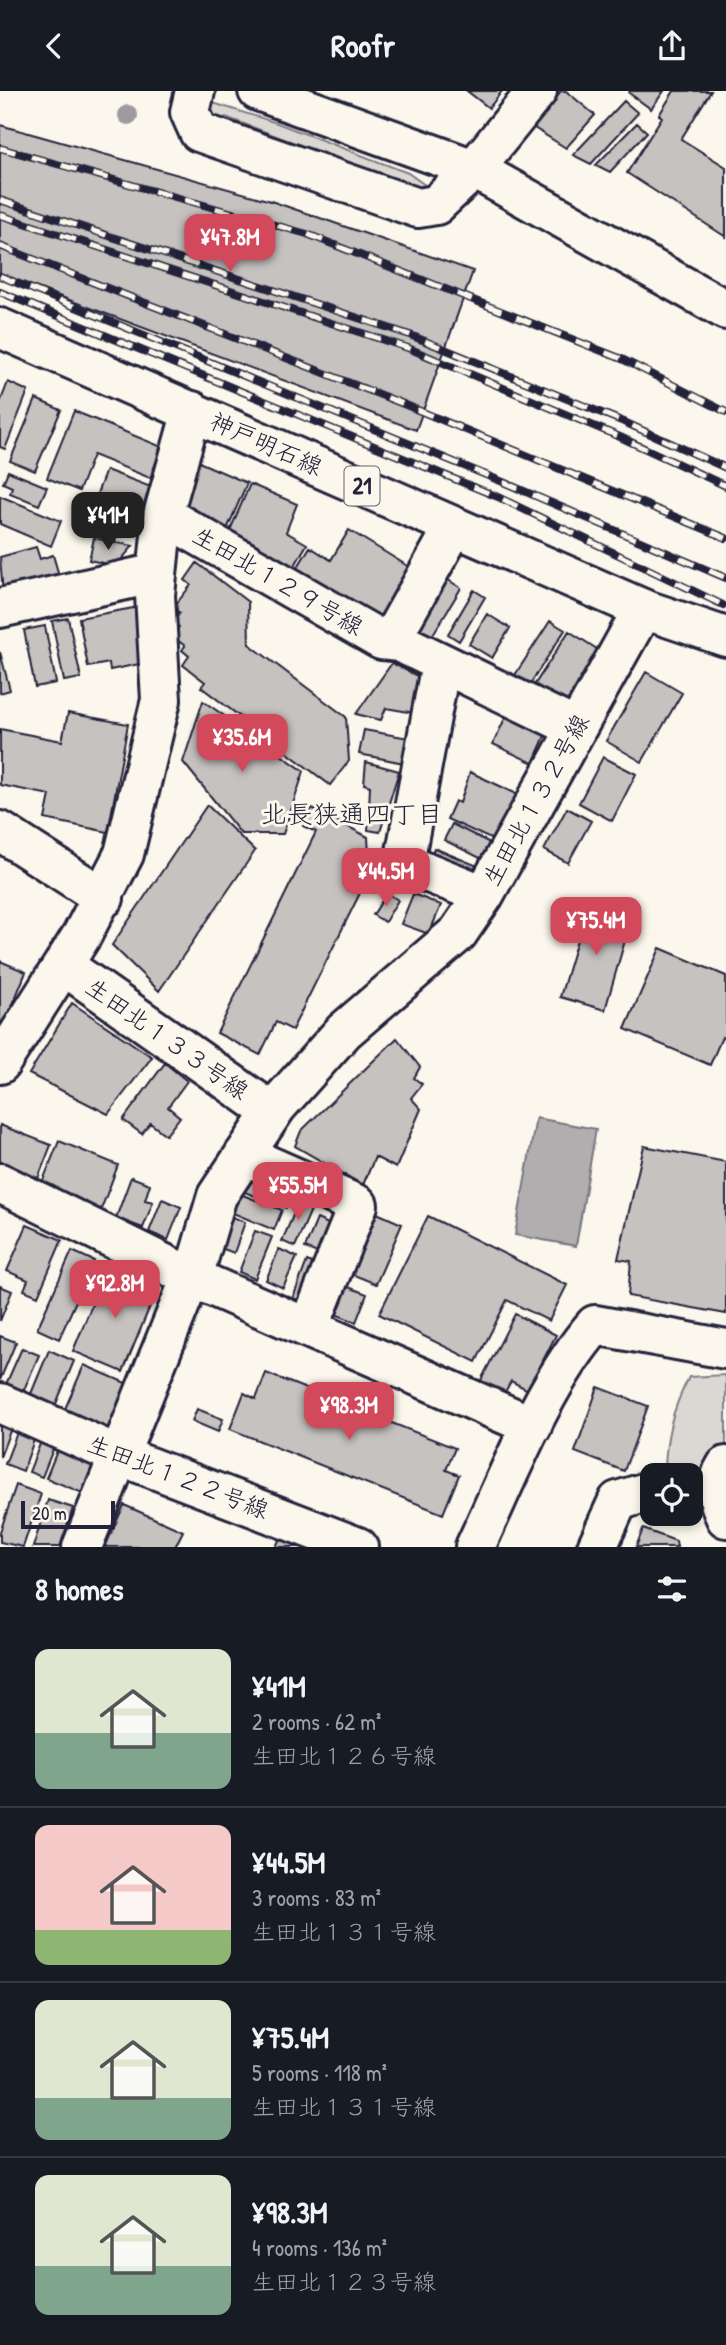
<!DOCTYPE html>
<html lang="en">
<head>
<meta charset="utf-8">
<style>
	:root { --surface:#171b24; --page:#20242c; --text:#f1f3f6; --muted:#9ea1a6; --line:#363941; --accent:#d1495b }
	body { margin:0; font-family:"Patrick Hand","Klee One",sans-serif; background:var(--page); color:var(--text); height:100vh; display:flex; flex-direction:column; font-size:26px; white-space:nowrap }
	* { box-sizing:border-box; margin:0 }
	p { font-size:23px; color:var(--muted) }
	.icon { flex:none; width:38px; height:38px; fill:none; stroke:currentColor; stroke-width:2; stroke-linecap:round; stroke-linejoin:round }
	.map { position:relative; height:1456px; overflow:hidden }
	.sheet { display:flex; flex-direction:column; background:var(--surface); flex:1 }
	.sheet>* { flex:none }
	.fabs { position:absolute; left:640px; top:1372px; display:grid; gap:14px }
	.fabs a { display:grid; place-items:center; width:63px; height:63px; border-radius:14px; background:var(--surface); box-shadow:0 4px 10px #0003; font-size:35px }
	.scale { position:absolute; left:21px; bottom:18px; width:94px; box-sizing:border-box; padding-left:7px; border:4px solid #22223b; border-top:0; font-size:19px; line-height:24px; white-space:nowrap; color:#22223b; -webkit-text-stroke:5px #fbf7ec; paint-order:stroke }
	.price { position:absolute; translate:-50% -60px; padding:0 16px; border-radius:14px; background:var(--accent); color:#fff; font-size:23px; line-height:46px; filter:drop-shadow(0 2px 4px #0008) }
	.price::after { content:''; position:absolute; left:50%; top:42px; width:21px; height:16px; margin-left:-10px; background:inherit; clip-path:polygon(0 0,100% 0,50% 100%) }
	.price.current { background:#222; color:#fff }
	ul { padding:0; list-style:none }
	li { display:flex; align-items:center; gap:21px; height:175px; padding:0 35px }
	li+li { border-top:2px solid var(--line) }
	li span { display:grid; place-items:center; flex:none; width:196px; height:140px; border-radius:14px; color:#555 }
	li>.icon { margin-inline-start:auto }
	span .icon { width:84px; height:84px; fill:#fffc; stroke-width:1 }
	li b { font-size:30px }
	h2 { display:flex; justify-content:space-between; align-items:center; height:84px; padding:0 35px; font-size:30px }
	header { display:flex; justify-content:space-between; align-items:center; height:91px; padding:0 35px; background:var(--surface); font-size:32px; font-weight:800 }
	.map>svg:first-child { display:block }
	.green { fill:#dbd8d3; stroke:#7e7d87; stroke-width:2 }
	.water { fill:#b1aeb0; stroke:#787681; stroke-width:2 }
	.building { fill:#c6c2c0; stroke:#22223b; stroke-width:2 }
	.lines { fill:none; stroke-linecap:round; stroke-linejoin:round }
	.minor-casing { stroke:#22223b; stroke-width:44 }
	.major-casing { stroke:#22223b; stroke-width:44 }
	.minor { stroke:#fbf7ec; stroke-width:38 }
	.major { stroke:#fbf7ec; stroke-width:38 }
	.rail-casing { stroke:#22223b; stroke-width:8 }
	.rail { stroke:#fbf7ec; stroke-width:5; stroke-dasharray:16; stroke-linecap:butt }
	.tree { fill:#9d9ba0 }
	.labels { text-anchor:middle; stroke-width:6; stroke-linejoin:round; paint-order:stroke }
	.shield { fill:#fbf7ec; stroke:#636270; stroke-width:2 }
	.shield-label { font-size:23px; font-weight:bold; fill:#22223b }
	.street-label { font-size:24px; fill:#22223b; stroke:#fbf7ec }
	.neighbourhood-label { font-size:26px; fill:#22223b; stroke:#fbf7ec }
</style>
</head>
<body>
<header><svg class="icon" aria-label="back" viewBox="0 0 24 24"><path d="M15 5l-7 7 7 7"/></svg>Roofr<svg class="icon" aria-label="share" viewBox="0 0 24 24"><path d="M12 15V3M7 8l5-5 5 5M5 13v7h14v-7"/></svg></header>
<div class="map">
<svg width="726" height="1456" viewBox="0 0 726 1456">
	<rect width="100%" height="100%" fill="#fbf7ec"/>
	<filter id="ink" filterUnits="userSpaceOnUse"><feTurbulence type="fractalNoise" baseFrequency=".0143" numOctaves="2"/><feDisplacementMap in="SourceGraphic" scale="14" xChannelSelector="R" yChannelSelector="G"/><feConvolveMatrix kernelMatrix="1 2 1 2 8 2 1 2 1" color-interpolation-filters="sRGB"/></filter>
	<g filter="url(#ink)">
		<!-- green -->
		<path class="green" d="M213 12 277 32 408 82 429 97V108L403 93 226 26 215 32 205 14Z
			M726 1284V1427L691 1415V1384H665C665 1347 672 1319 689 1286Z"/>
		<!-- water -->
		<path class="water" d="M536 1027 596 1038 576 1155 515 1144Z"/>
		<!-- building -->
		<path class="building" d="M467 0H502L489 17Z
			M561 0H566L595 24 566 57 531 35Z
			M630 0H664L651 18 629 2Z
			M674 0H711L681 48 726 76V146L627 82 662 26 659 24Z
			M624 10 638 22 591 73 573 64Z
			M637 32 647 41 610 81 596 74Z
			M0 34 271 110 473 180 416 339 0 183Z
			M8 291 28 300 5 358 0 356V312Z
			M36 308 61 319 35 380 10 370Z
			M74 320 162 356 150 387 93 364 79 400 47 387Z
			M192 368 247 392 225 443 180 416Z
			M106 379 151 396 134 441 89 424Z
			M8 380 47 396 39 414 10 402 12 396 3 392Z
			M250 393 297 413 286 441 307 453 290 483 228 444Z
			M0 405 61 430 51 455 0 433Z
			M349 439 419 482 389 532 370 520 366 528 293 484 310 456 331 469Z
			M94 447 133 455 116 475 89 469Z
			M36 456 40 468 53 464 60 488 3 503 0 466Z
			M197 472 248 511 249 553 346 626 349 670 330 694 201 596 205 591 183 574 189 565 182 559 185 555 172 545 179 536 173 531 180 522 173 517 191 494 185 489Z
			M445 487 461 497 429 550 412 540Z
			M474 499 485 506 459 550 448 543Z
			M139 516 149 571 110 579 109 572 88 576 79 527Z
			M487 523 510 537 492 567 469 553Z
			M68 527 81 587 64 590 52 530Z
			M550 530 565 539 530 593 515 584Z
			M45 535 56 592 35 596 24 539Z
			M569 540 600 560 565 613 535 593Z
			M0 561 10 599 0 602Z
			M392 572 423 588 415 622 386 617 381 629 356 623Z
			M646 581 682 602 642 671 606 650Z
			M203 610 304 680 283 743H241L183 671Z
			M68 622 128 633 108 741 45 728 50 704 0 694V638L62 650Z
			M506 625 546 643 533 672 493 653Z
			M364 639 409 647 404 672 359 663Z
			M603 666 636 683 612 730 579 712Z
			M366 671 399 680 380 741 368 739 370 695 364 693Z
			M470 681 517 703 495 750 447 728 455 710 460 712Z
			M207 714 255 760 159 900 112 854Z
			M312 717 368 746 370 782 292 939 276 931 260 964 217 942 316 741 303 735Z
			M567 717 591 730 568 772 544 759Z
			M452 733 492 753 484 769 444 749Z
			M434 757 480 776 474 789 428 770Z
			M387 802 398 809 385 831 373 824Z
			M413 803 441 814 429 843 401 833Z
			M588 812 632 825 605 919 560 906Z
			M660 857 726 885V948L722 946 710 974 625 938Z
			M0 870 26 881 0 945Z
			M72 912 152 966 108 1023 29 983Z
			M397 947 420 976 414 987 422 993 411 1007 421 1018 396 1077 375 1066 363 1094 295 1055 301 1040Z
			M165 972 187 990 168 1016 180 1026 166 1044 150 1032 142 1043 123 1029Z
			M0 1034 51 1054 37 1090 0 1076Z
			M59 1050 118 1074 100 1121 40 1097Z
			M644 1055 726 1071V1223L628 1205 631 1170 618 1168Z
			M249 1083 293 1100 286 1117 242 1100Z
			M131 1086 150 1093 145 1109 153 1111 143 1137 116 1127Z
			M240 1103 282 1119 274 1139 233 1122Z
			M301 1106 314 1112 295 1156 282 1150Z
			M162 1108 181 1116 168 1149 149 1141Z
			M370 1119 402 1133 376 1193 344 1180Z
			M230 1125 245 1131 234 1162 218 1156Z
			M428 1125 567 1194 549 1230 507 1209 476 1271 379 1223Z
			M317 1128 335 1136 322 1164 305 1157Z
			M27 1134 62 1149 38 1205 24 1199 28 1189 7 1180Z
			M255 1140 272 1146 255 1188 239 1181Z
			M279 1158 297 1166 283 1197 266 1189Z
			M72 1160 94 1170 59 1248 37 1238Z
			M307 1170 323 1176 308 1213 293 1207Z
			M107 1177 157 1198 123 1281 73 1260Z
			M343 1194 367 1203 356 1231 332 1222Z
			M0 1195 12 1200 0 1230Z
			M515 1223 556 1244 528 1299 511 1290 504 1303 480 1291Z
			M0 1245 16 1251 0 1289Z
			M22 1257 39 1264 20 1308 3 1300Z
			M49 1259 74 1270 53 1320 28 1310Z
			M84 1274 128 1293 105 1345 61 1327Z
			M266 1282 455 1357 446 1379 459 1384 443 1423 230 1338 244 1302 256 1308Z
			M598 1296 648 1315 624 1380 575 1361Z
			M197 1318 223 1328 218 1341 192 1330Z
			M0 1327 13 1332 0 1366Z
			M18 1339 35 1346 23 1380 5 1373Z
			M42 1348 55 1353 42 1386 29 1381Z
			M59 1355 98 1370 85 1403 46 1387Z
			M16 1394 41 1403 23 1456 0 1451V1441Z
			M48 1409 73 1417 60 1456H33Z
			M124 1414 183 1440 175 1456H105Z
			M643 1438 676 1450 677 1456H636Z
			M283 1440 324 1456H276Z"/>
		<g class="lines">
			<defs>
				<path id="minor" d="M195 0 190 21 199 41 418 117 436 114 474 78 537 0
					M163 424 381 549 399 551 576 637
					M0 517 157 482
					M390 550 454 436
					M441 572 404 772 484 804
					M0 740 104 807
					M63 874 272 1021
					M0 973 82 844 124 763 161 609 155 504 163 424 192 320
					M244 1064 358 1114 309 1237
					M0 1092 191 1186 532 1335
					M0 1312 118 1364 358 1456
					M726 1375C715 1392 717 1409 726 1427
					M82 1456 198 1169 217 1105 277 1015 344 940 458 842 484 804 643 518
					M475 1456C508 1386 544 1292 595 1234L726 1258
					M597 1456 618 1410 653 1399"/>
				<path id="major" d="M258 0 474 78 726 219
					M0 237 643 518 726 546"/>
			</defs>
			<!-- minor casing -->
			<use href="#minor" class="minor-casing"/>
			<!-- major casing -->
			<use href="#major" class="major-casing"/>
			<!-- minor -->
			<use href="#minor" class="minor"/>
			<!-- major -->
			<use href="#major" class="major"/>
			<defs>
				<path id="rail" d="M0 57 307 143 622 268 726 321
					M0 109 410 244 624 331 726 377
					M0 124 408 257 620 346 726 395
					M0 155 401 312 726 447
					M0 185 503 391 726 487
					M0 201 498 406 723 514"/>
			</defs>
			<!-- rail casing -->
			<use href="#rail" class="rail-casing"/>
			<!-- rail -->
			<use href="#rail" class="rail"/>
		</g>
		<!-- trees -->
		<circle class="tree" cx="128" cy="24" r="10"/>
	</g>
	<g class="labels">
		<!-- shield labels -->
		<rect class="shield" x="344.5" y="375.5" width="35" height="39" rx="5"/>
		<g class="shield-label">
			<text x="362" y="403">21</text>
		</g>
		<!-- street labels -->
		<g class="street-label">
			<text transform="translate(266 353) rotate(24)" y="8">神戸明石線</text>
			<text transform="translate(278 490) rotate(30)" y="8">生田北１２９号線</text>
			<text transform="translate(536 709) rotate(-61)" y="8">生田北１３２号線</text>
			<text transform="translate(167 948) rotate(35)" y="8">生田北１３３号線</text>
			<text transform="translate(178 1386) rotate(21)" y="8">生田北１２２号線</text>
		</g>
		<!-- neighbourhood labels -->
		<g class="neighbourhood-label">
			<text x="352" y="732">北長狭通四丁目</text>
		</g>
	</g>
</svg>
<div class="fabs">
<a><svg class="icon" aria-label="locate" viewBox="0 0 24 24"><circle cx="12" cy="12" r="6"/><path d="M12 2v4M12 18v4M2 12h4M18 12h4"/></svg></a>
</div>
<div class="scale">20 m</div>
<b class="price" style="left:230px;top:183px">¥47.8M</b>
<b class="price current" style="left:108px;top:461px">¥41M</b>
<b class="price" style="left:242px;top:683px">¥35.6M</b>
<b class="price" style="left:386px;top:817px">¥44.5M</b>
<b class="price" style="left:596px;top:866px">¥75.4M</b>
<b class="price" style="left:298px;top:1131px">¥55.5M</b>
<b class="price" style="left:115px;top:1229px">¥92.8M</b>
<b class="price" style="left:349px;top:1351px">¥98.3M</b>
</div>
<section class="sheet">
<h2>8 homes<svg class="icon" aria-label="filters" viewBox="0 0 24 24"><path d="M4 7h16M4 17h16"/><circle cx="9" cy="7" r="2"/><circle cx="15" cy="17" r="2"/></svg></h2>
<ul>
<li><span style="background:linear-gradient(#dfe7d0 60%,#7fa58c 0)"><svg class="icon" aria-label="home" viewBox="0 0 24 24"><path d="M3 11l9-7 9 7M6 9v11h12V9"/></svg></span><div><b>¥41M</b><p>2 rooms · 62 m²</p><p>生田北１２６号線</p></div></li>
<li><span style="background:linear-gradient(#f6c9c9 75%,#8fb573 0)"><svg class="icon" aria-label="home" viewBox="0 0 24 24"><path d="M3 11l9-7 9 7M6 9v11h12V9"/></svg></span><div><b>¥44.5M</b><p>3 rooms · 83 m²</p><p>生田北１３１号線</p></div></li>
<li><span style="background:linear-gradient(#dfe7d0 70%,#7fa58c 0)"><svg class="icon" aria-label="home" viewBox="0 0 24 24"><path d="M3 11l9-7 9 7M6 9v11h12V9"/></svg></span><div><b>¥75.4M</b><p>5 rooms · 118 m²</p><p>生田北１３１号線</p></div></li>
<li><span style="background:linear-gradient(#dfe7d0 65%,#7fa58c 0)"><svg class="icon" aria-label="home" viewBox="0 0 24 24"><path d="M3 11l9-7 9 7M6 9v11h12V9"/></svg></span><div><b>¥98.3M</b><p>4 rooms · 136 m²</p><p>生田北１２３号線</p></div></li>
</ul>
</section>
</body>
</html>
